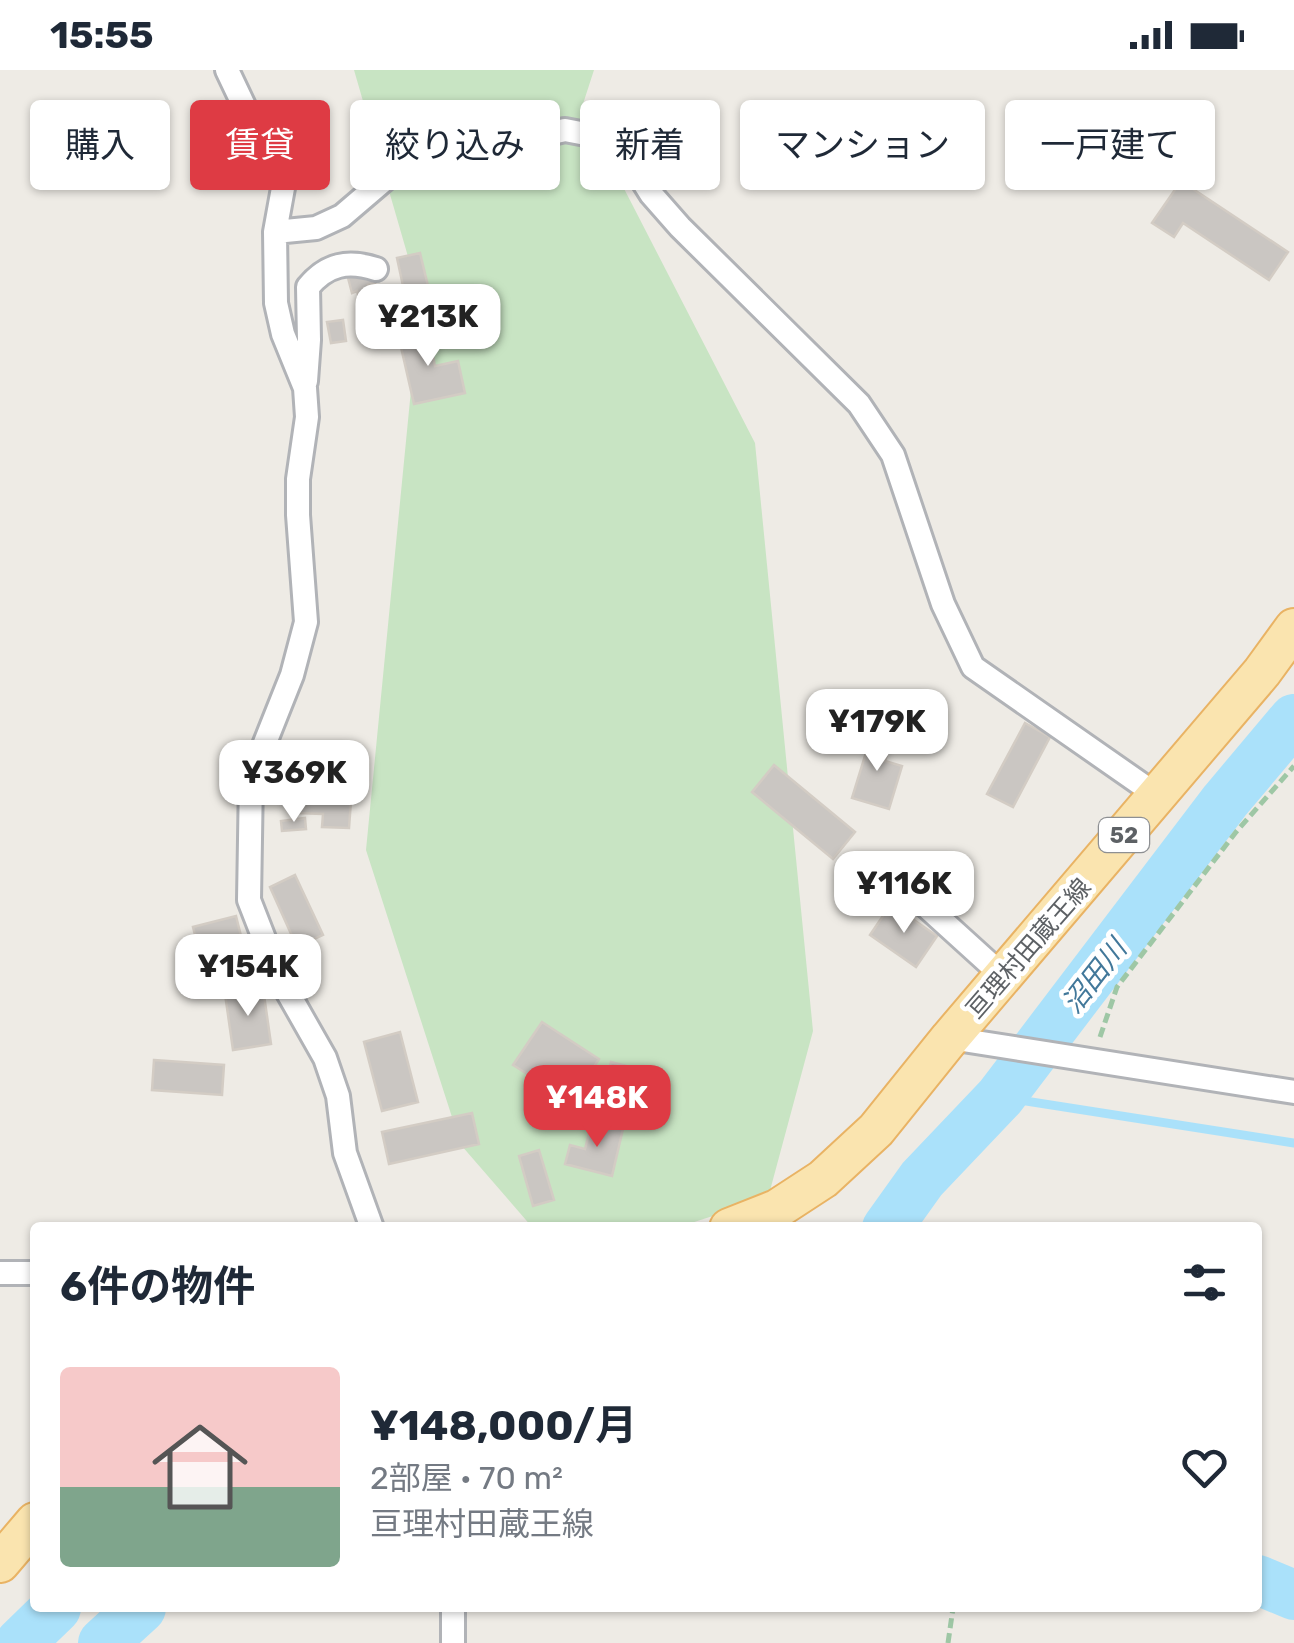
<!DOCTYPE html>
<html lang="ja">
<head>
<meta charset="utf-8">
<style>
	:root { --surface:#fff; --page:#f2f2f3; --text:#1f2937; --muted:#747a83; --accent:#de3b44 }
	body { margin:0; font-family:Rubik,"Noto Sans JP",sans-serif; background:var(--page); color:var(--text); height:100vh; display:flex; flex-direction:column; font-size:38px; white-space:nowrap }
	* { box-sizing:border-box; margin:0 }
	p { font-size:32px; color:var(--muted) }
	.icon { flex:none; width:55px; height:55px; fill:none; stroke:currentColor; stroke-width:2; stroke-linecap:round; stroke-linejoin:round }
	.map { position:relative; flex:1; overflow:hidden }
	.details { position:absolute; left:30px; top:1152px; width:1232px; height:390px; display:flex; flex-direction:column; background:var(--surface); border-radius:10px; box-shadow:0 2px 8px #0004 }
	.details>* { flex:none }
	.guide { position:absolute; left:30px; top:30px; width:1235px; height:90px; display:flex; gap:20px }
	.price { position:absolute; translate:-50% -85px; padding:0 22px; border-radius:20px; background:#fff; color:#222; font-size:32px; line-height:65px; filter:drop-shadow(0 2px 5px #0008) }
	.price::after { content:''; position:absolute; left:50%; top:60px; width:30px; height:22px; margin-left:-15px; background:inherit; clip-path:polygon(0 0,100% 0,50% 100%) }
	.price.active { background:var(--accent); color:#fff }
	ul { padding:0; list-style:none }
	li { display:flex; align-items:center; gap:30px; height:250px; padding:0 30px }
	li span { display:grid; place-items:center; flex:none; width:280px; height:200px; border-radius:10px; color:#555 }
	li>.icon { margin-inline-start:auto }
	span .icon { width:120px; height:120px; fill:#fffc; stroke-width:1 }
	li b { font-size:42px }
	h2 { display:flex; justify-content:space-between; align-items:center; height:120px; padding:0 30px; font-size:42px }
	.pill { padding:0 35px; border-radius:10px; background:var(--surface); box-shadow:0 2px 8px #0004; font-size:35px; line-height:90px }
	.pill.active { background:var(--accent); color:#fff }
	.status { display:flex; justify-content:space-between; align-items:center; height:70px; padding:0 50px; background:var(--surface); direction:ltr }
	.status svg { height:28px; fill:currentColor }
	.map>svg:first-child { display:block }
	.green { fill:#c8e4c3 }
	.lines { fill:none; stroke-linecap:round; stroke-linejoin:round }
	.stream { stroke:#aae1fa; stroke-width:9 }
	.river { stroke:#aae1fa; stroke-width:50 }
	.building { fill:#cac6c2; stroke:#d3ccc4; stroke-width:2.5 }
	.minor-casing { stroke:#b1b3b7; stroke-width:28 }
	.primary-casing { stroke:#e9b364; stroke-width:42 }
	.path { stroke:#9ec7a5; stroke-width:5; stroke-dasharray:10 5; stroke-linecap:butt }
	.minor { stroke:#fff; stroke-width:22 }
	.primary { stroke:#fae4af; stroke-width:38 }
	.labels { text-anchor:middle; stroke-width:9; stroke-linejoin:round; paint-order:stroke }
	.shield { fill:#fff; stroke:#8e9093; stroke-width:2.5 }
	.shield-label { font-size:22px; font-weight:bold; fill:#5d6165 }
	.street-label { font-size:25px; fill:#5d6165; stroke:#fff }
	.water-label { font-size:28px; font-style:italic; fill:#42789a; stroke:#fff }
</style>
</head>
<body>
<div class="status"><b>15:55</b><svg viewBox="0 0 49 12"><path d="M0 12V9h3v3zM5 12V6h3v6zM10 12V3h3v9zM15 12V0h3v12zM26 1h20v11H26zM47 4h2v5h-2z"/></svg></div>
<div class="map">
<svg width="1294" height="1573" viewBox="0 0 1294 1573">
	<rect width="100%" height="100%" fill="#eeebe5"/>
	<!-- green -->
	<path class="green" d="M354 0H594L582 37 755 373 813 961 768 1128 679 1157H532L461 1075 366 780 420 228Z"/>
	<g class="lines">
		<!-- stream -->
		<path class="stream" d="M1000 1027 1294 1073"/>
		<!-- river -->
		<path class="river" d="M887 1158 922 1109 1000 1027 1225 731 1294 649
			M1258 1510 1294 1525
			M20 1573 56 1538
			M103 1573 141 1538"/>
	</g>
	<!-- building -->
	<path class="building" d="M1181 111 1288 182 1269 210 1183 153 1174 167 1152 153Z
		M420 183 430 224 406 230 397 188Z
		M371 198 375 213 368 215 372 232 361 235 357 221 352 223 347 204Z
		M343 250 346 271 331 273 327 252Z
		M427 258 435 296 458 291 465 323 414 334 398 264Z
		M1025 653 1050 667 1013 737 987 724Z
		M872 663 892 669 885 691 902 696 889 739 852 728Z
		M774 695 855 762 833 789 752 722Z
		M300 701 353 704 349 758 322 757 323 744 297 743Z
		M305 748 306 759 282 761 281 751Z
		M295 805 323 865 297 877 270 817Z
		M891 834 937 866 916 897 870 865Z
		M236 846 249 898 206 909 193 857Z
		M263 918 271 974 233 980 225 924Z
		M542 952 599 989 571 1032 513 995Z
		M400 962 418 1032 382 1041 364 972Z
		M154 990 224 995 222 1025 152 1020Z
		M611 992 645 1001 632 1050 597 1041Z
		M472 1043 479 1074 389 1094 382 1062Z
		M592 1051 623 1059 612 1106 565 1094 570 1075 585 1079Z
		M539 1080 554 1130 533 1136 519 1086Z"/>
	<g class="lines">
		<defs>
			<path id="minor" d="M227 0 283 118 275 162 276 233 283 264 305 318 307 347 298 409V445L306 552 292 605 251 708 249 830 279 907 325 988 338 1026 345 1083 372 1158
				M275 162 316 158 342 146 397 99 423 96H471L490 91 534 67 565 60 617 70 651 124 680 157 859 334 893 385 943 534 973 597 1158 726
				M306 311 309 270 308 217C327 194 348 190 376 199
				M884 798 1003 906
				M950 968 1294 1022
				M0 1203H35
				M453 1538V1573"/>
			<path id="primary" d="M729 1158 777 1139 823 1109 876 1060 950 968 1262 602 1294 558
				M0 1493 35 1452"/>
		</defs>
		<!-- minor casing -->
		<use href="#minor" class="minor-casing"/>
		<!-- primary casing -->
		<use href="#primary" class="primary-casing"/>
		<!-- path -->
		<path class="path" d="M1100 967 1117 917 1236 762 1294 696
			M948 1573 953 1538"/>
		<!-- minor -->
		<use href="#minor" class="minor"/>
		<!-- primary -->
		<use href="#primary" class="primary"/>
	</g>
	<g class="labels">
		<!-- shield labels -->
		<rect class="shield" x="1099" y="748" width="50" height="34" rx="8"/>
		<g class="shield-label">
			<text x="1124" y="773">52</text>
		</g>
		<!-- street labels -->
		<g class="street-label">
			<text transform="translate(1028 878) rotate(-49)" y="9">亘理村田蔵王線</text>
		</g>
		<!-- water labels -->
		<g class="water-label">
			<text transform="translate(1094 906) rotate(-52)" y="10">沼田川</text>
		</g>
	</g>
</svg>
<b class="price" style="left:428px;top:299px">¥213K</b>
<b class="price" style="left:877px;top:704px">¥179K</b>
<b class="price" style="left:294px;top:755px">¥369K</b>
<b class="price" style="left:904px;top:866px">¥116K</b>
<b class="price" style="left:248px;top:949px">¥154K</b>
<b class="price active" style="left:597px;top:1080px">¥148K</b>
<div class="guide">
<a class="pill">購入</a>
<a class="pill active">賃貸</a>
<a class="pill">絞り込み</a>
<a class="pill">新着</a>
<a class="pill">マンション</a>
<a class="pill">一戸建て</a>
</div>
<section class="details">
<h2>6件の物件<svg class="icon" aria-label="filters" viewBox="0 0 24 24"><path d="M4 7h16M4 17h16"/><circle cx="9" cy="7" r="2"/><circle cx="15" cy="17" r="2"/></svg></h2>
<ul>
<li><span style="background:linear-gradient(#f6c9c9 60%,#7fa58c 0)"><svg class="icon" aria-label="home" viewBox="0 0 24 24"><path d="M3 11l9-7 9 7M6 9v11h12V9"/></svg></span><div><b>¥148,000/月</b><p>2部屋 · 70 m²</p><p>亘理村田蔵王線</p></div><svg class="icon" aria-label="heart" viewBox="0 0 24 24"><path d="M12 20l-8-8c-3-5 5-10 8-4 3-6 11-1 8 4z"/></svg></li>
</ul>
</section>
</div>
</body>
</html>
